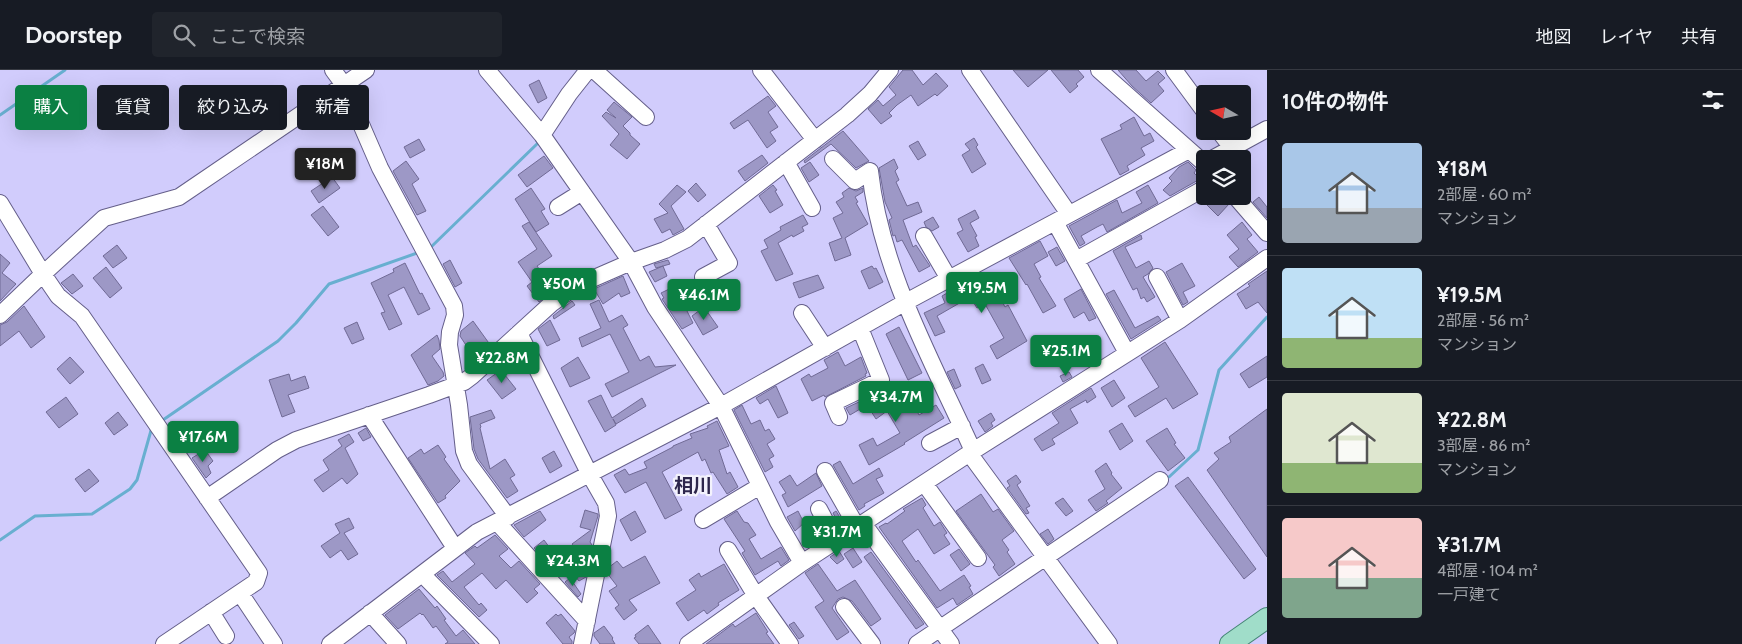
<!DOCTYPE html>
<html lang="ja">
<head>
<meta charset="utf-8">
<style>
	:root { --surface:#171b24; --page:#20242c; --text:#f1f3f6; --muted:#9ea1a6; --line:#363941; --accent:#0b8043 }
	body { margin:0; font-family:Cabin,"Noto Sans JP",sans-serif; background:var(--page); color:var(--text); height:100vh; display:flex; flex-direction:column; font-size:19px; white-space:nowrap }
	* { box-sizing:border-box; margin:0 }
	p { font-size:16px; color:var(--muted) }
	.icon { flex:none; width:28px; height:28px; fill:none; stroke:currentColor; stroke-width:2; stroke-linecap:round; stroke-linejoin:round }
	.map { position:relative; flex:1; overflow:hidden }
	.drawer { display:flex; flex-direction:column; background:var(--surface); width:475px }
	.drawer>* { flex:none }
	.top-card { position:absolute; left:15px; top:15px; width:475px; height:45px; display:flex; gap:10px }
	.needle { width:32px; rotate:279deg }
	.buttons { position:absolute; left:1196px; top:15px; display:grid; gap:10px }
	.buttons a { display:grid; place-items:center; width:55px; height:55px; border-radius:5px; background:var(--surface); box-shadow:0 5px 20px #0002; font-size:25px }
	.price { position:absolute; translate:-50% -42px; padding:0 11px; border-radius:5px; background:var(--accent); color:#fff; font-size:16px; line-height:32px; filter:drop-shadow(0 1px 2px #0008) }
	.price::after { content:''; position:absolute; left:50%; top:30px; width:15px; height:11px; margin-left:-8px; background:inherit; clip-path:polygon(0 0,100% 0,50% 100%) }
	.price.active { background:#222; color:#fff }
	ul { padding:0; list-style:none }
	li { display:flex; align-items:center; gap:15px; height:125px; padding:0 15px }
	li+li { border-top:1px solid var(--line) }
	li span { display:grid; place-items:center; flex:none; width:140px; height:100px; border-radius:5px; color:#555 }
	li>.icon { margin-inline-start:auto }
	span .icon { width:60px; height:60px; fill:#fffc; stroke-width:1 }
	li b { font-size:21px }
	h2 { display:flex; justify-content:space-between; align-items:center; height:60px; padding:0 15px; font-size:21px }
	.pill { padding:0 18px; border-radius:5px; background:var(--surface); box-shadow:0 5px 20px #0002; font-size:18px; line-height:45px }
	.pill.active { background:var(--accent); color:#fff }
	header { display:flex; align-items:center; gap:30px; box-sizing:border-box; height:70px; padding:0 25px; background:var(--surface); border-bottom:1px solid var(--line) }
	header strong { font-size:24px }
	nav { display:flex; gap:28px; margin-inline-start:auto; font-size:18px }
	.search { width:350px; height:45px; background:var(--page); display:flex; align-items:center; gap:12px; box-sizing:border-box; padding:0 18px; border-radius:5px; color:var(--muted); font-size:19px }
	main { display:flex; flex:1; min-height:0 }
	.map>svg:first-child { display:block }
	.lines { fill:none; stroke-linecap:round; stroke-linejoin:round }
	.stream { stroke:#68afd0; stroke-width:3 }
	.building { fill:#9d98c6; stroke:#706a95 }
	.minor-casing { stroke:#655f8a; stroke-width:18 }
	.major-casing { stroke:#448575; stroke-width:22 }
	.minor { stroke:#fff; stroke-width:16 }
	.major { stroke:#a0ddc9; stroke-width:20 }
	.labels { text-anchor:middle; stroke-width:4.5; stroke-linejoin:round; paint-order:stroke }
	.quarter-label { font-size:19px; font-weight:bold; fill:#2d264c; stroke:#f3f2fc }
</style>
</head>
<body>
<header>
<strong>Doorstep</strong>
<div class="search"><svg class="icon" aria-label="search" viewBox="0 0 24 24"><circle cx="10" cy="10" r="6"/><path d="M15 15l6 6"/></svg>ここで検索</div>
<nav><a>地図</a><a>レイヤ</a><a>共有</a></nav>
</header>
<main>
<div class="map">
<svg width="1267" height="574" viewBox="0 0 1267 574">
	<rect width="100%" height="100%" fill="#d1ccfc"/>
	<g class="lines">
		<!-- stream -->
		<path class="stream" d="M0 45 65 0
			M430 178 538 73 537 71
			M160 352 278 271 296 253 329 214 420 182
			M1169 407 1198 380 1219 300 1267 247
			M0 470 35 446 92 444 130 419 137 410 152 357"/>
	</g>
	<!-- building -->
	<path class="building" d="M903 0H912L923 15 936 3 948 16 937 26 935 24 918 36 911 25 897 35 889 43 892 46 881 54 868 39 878 30 883 36 896 25 889 17Z
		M1013 0H1048L1028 17Z
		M1051 0H1078L1084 7 1076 14 1078 16 1070 23Z
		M1118 0H1136L1146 11 1158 1 1165 8 1158 14 1164 21 1151 33 1132 16Z
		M539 10 547 28 538 33 529 15Z
		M768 26 776 36 768 42 778 57 770 62 776 71 767 78 748 50 734 59 730 53Z
		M614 32 632 47 623 56 630 63V65L640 74 627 89 610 75 619 64 602 46 606 42 616 48 607 40Z
		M1134 47 1144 66 1150 63 1154 71 1141 78 1145 85 1127 96 1129 100 1120 105 1101 69 1122 59 1120 55Z
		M843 61 869 91 856 98 831 74 805 93 804 91Z
		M974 68 978 75 976 77 986 94 972 103 962 85 970 80 965 74Z
		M419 69 425 80 410 88 404 77Z
		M918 71 926 85 918 90 909 76Z
		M762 85 768 93 745 111 738 101Z
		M544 86 553 98 527 117 518 105Z
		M894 89 898 98 895 101 899 110 896 112 907 136 918 132 922 142 903 150 913 177 916 175 930 196 919 202 902 170 897 172 895 165 893 166 889 150 892 148 885 132 879 98Z
		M406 91 419 109 412 114 426 141 417 145 393 101Z
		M810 92 819 105 809 112 801 98Z
		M1188 92 1196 100 1194 103 1200 109 1170 126 1163 120 1172 111 1169 108 1179 97Z
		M332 107 340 118 319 133 311 121Z
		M696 113 706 125 698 132 688 121Z
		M677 115 686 122 671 136 684 159 673 165 670 159 662 163 654 149 668 143 659 134Z
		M773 115 777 120 775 121 783 135 770 143 759 126Z
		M1148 115 1158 133 1107 162 1103 154 1097 157 1081 166 1085 173 1080 176 1069 156 1117 130 1122 143 1142 133 1136 122Z
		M531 118 545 139 541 141 549 154 536 162 515 129Z
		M849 118 856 121 863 118V122L855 127 858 132 856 133 868 154 845 168 851 185 835 191 829 173 842 168 833 148 843 143 836 132 844 127 842 123Z
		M1212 126H1225L1229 134 1218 146 1205 133Z
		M1259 127 1267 137V148L1253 132Z
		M323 136 339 157 328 166 311 145Z
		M975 140 979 148 970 153 977 166 975 167 979 176 968 182 957 163 963 160 958 149Z
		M803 145 808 154 802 157 804 161 793 167 792 165 778 173 793 204 776 211 761 181 768 178 764 170 781 160 780 157Z
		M933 147 939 157 932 161 926 157 924 152Z
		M529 152 552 186 537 196 554 220 539 232 527 216 532 212 518 192 537 179 522 156Z
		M1242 152 1252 165 1247 169 1258 182 1238 197 1229 187 1239 179 1227 165Z
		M1141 165 1142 169 1125 177 1136 198 1149 191 1153 198 1148 204 1143 207 1155 227 1147 232 1144 227 1141 229 1137 218 1133 220 1113 181Z
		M1040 171 1048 186 1034 194 1041 207 1039 208 1056 236 1043 243 1027 214 1026 215 1009 188Z
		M117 175 127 188 113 198 103 186Z
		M1057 177 1065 191 1056 196 1048 182Z
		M0 184 10 193 2 203 16 214 0 231Z
		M450 190 462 213 455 217 443 194Z
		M668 190 670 194 656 198 654 194Z
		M405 193 420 224 422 223 430 239 418 245 404 217 388 225 402 254 389 260 381 243 385 242 371 213 394 202 393 199Z
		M1182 193 1195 216 1183 222 1188 232 1183 235 1166 202Z
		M663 196 667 206 655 212 649 202Z
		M872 196 874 199 876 198 883 212 869 219 861 201Z
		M106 197 122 218 110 228 93 208Z
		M1267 201V243L1258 232 1246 239 1237 224 1250 216 1248 214Z
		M73 204 83 216 72 224 61 213Z
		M818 205 824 218 799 228 793 213Z
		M623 206 630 223 621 227 619 223 603 234 594 219Z
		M971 209 976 218 991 210 1005 237 1008 235 1027 271 997 289 990 276 1004 268 985 234 977 238 970 227 937 246 945 262 935 266 924 243 945 233 942 226Z
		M688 210 694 220 680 227 693 253 682 259 662 229 664 228 661 223Z
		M1081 219 1096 248 1089 251 1084 242 1074 248 1064 229Z
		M1114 220 1135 258 1158 246 1161 250 1131 269 1106 224Z
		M599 230 609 252 622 245 628 255 623 258 640 291 649 286 655 297 676 295 612 327 605 314 629 302 610 264 582 277 579 268 601 258 590 234Z
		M572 231 575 235 554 249 553 246Z
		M24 236 45 267 31 278 19 261 0 276V255L7 252Z
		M704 237 718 257 703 265 692 246Z
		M550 250 560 270 547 276 538 259Z
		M473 251 491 276 475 289 460 266 461 261Z
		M357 252 364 269 352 274 344 258Z
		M899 257 922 303 908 310 886 264Z
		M437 265 439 270 440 279 432 286 443 302 444 306 438 311 428 315 411 285Z
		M1058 267 1065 279 1053 286 1046 273Z
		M1165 272 1198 324 1173 339 1166 328 1135 347 1128 336 1159 317 1141 288Z
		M1089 276 1095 287 1084 293 1078 282Z
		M516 279 520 287 506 300 501 293Z
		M838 282 845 296 861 287 867 303 865 304 866 306 825 327 824 325 812 331 801 309 809 304 811 307 828 298 824 290Z
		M1267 286V307L1249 318 1240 304Z
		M70 287 84 302 70 314 57 299Z
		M578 287 590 308 570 317 561 298Z
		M983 294 991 310 982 314 975 298Z
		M954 299 961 316 955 319 947 302Z
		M501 300 516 319 502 329 487 310Z
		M1069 302 1072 307 1063 312 1060 306Z
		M289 304 291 311 305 306 309 318 288 325 295 342 282 347 269 310Z
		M1114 310 1125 328 1112 337 1101 318Z
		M776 316 788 343 778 348 768 329 760 334 756 328Z
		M1091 318 1096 327 1087 333 1086 330 1070 339 1078 353 1052 369 1055 374 1042 381 1034 369 1059 353 1052 343Z
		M906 320 919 345 936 335 944 348 904 373 905 374 869 395 859 375 873 368 877 376 900 363 887 341 876 349 867 335 850 345 846 338 876 324 881 334Z
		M601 325 612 348 642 328 646 336 616 354 613 349 616 355 605 362 588 331Z
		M66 327 78 344 59 358 46 342Z
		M742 335 751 354 760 350 765 361 769 359 775 369 767 374 774 386 769 389 773 397 765 402 734 340Z
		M1267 339V487L1207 400 1219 389 1214 383 1231 372 1229 367Z
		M491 340 495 348 480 354 481 357 480 358 490 399 505 389 515 405 510 408 518 421 507 428 478 389 474 379 470 347Z
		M118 342 128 355 114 365 105 353Z
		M991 343 995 350 991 353 993 356 985 362 978 351Z
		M717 351 729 376 719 380 727 404 730 402 738 417 727 424 713 402 711 403 705 389 702 391 698 382 662 402 682 440 665 449 646 412 625 423 614 405 625 399 629 405 647 398 644 392 673 377V376L692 368 690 364 708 358 707 356Z
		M1122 353 1133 371 1120 380 1109 361Z
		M366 358 371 367 363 371 358 363Z
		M1167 358 1176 373 1174 374 1185 388 1168 401 1146 371Z
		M349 364 354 372 345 378 358 404 347 414 342 408 323 422 314 410 329 400 323 390 342 376 338 370Z
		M438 375 446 387 444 389 460 411 445 426 446 428 438 433 408 388 421 379 424 384Z
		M205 380 213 391 208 396 211 403 206 408 192 388Z
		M554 381 562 396 550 403 542 388Z
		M840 391 853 414 879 398 883 406 876 409 884 423 864 434 865 436 859 440 833 395Z
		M1106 393 1112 403 1111 404 1122 418 1106 431 1108 433 1096 441 1088 430 1105 419 1095 401Z
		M89 399 99 411 85 422 75 409Z
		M816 403 822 416 788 437 782 425 786 423 779 412 790 405 797 416Z
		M1016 405 1021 412 1017 415 1030 436 1026 438 1029 443 1026 444 1007 418 1010 416 1007 411Z
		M1188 407 1256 499 1244 509 1175 416Z
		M981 424 993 442 998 439 1014 461 1002 470 1009 480 1007 482 1015 494 999 506 993 497 995 495 956 441Z
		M922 428 926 435 923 438 934 456 940 452 947 463 944 465 950 474 934 484 918 459 902 471 916 492 918 490 940 521 964 505 971 516 969 517 973 524 957 535 953 528 937 538 879 457 886 453 887 454 905 441 903 439Z
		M1063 428 1073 441 1066 446 1055 433Z
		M585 440 598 444V446L590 472 592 475 591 478 581 486 572 474 591 460 580 457Z
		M540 441 546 450 524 467 514 455Z
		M635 441 646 462 631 471 620 450Z
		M737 441 744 452 748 453 756 465 749 469 761 489 781 477 789 490 781 496 778 491 755 505 742 483 745 481 724 449Z
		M798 441 804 453 795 461 787 447Z
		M836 441 844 454 840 456 833 443Z
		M349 448 354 458 344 463 358 484 348 490 341 480 330 488 321 476 340 463 335 454Z
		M1048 459 1054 469 1048 474 1040 464Z
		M495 465 508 479 499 486 511 498 519 491 540 514 534 519 538 523 527 533 506 510 496 519 482 503 464 517 479 535 481 533 487 540 479 547 437 505 443 501 452 512 475 494 465 483 475 476 477 478Z
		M544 470 560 492 552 498 534 478Z
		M853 478 862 492 853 498 844 484Z
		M959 479 970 494 961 501 950 485Z
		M839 481 844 489 837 494 830 487Z
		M871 482 924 554 916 559 864 487Z
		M645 486 660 513 629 530 637 540 624 550 615 538 619 535 609 521 617 516 607 503 608 498 617 491 623 498Z
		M583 490 588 497 586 507 579 511 570 500Z
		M724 494 739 520 718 533 719 535 707 544 704 540 688 551 676 533 696 520 689 510 699 503 701 507Z
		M818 494 837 521 855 510 881 549 871 556 852 531 843 527 838 529 832 538 849 562 837 570 815 537 824 531 805 503Z
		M570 508 581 524 578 527 565 512Z
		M419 519 435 538 437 536 446 549 444 550 456 566 463 560 475 574H445L448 572 446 569 436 556 433 558 423 544 422 545 420 543 398 559 385 545Z
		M756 543 768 562 766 563 774 574H706L733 554 735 557Z
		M556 544 558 546 561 544 575 561 574 563 569 567 572 571V574H563L546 553Z
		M794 552 804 566 799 569 789 555Z
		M648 555 661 574H639L634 568 636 567 635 565Z
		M604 556 613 568 612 569 615 574H600L594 566V563Z"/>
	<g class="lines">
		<defs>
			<path id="minor" d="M333 0 344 15 380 98 454 236 455 245 450 262 449 275 459 335 464 381 469 394 508 447
				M487 0 542 65 631 192 655 237 721 336 778 452 802 493
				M594 0 646 47
				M761 0 815 70
				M970 0 1069 144
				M1099 0 1205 94
				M1174 0 1205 42
				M1219 61 1233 79
				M542 65 569 24 588 0
				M833 89 855 111 870 101C881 201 932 290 973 381
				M1212 89 1267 59
				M786 92 812 138
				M1235 126 1267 163
				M0 133 43 204 58 226 82 246 259 503 256 512 164 574
				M558 137 582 122
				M1055 152 1127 283
				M706 154 729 193 703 207 709 222
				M924 166 949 209
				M1076 190 1205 118
				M1157 207 1180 250
				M802 243 825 278
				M0 245 43 204 104 148 179 127 366 0
				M519 263 590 405 606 433 608 446 582 574
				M369 345 455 478
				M839 347 833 333 881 310 860 258
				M930 373 962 356
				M969 383 1109 574
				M825 401 857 457
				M924 413 978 488
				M207 428 277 380 296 370 429 325 464 312 472 306 551 234 576 216 631 192 665 180 687 169 847 45 870 24 890 0
				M819 439 836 471
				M703 450 760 416
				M497 452 587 551
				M863 453 951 574
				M728 480 756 526 790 574
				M422 504 491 574
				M240 523 274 574
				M844 537 872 574
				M211 542 226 566
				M370 543 398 574
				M330 574 477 462 721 336 904 233 1189 80
				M688 574 802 493 973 381 1180 250 1267 188
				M917 574 1160 410"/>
			<path id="major" d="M1230 574 1267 548"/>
		</defs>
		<!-- minor casing -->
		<use href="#minor" class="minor-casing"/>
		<!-- major casing -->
		<use href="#major" class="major-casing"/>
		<!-- minor -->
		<use href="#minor" class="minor"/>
		<!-- major -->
		<use href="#major" class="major"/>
	</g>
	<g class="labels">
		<!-- quarter labels -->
		<g class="quarter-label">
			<text x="693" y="422">相川</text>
		</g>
	</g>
</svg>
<div class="buttons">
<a><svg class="needle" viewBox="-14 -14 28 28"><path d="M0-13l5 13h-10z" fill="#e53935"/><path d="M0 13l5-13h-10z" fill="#9ea1a6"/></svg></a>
<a><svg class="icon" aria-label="layers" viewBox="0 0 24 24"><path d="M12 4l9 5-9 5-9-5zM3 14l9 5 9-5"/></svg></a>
</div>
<b class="price active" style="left:325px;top:120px">¥18M</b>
<b class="price" style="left:564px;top:240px">¥50M</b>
<b class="price" style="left:982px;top:244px">¥19.5M</b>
<b class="price" style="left:704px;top:251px">¥46.1M</b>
<b class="price" style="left:1066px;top:307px">¥25.1M</b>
<b class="price" style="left:502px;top:314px">¥22.8M</b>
<b class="price" style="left:896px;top:353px">¥34.7M</b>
<b class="price" style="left:203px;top:393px">¥17.6M</b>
<b class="price" style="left:837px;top:488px">¥31.7M</b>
<b class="price" style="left:573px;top:517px">¥24.3M</b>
<div class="top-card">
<a class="pill active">購入</a>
<a class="pill">賃貸</a>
<a class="pill">絞り込み</a>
<a class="pill">新着</a>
</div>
</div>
<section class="drawer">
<h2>10件の物件<svg class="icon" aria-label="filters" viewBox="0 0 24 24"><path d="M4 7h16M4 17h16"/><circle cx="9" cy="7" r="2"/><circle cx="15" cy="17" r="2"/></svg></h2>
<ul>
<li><span style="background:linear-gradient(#a9c7e8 65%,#9aa5b1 0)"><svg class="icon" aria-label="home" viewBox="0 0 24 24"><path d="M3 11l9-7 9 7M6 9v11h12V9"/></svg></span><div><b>¥18M</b><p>2部屋 · 60 m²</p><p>マンション</p></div></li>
<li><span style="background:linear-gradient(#bfe0f5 70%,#8fb573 0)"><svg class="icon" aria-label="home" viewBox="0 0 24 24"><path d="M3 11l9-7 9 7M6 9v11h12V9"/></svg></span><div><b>¥19.5M</b><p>2部屋 · 56 m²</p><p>マンション</p></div></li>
<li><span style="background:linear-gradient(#dfe7d0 70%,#8fb573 0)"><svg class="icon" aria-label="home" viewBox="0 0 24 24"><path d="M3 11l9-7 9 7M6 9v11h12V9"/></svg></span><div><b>¥22.8M</b><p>3部屋 · 86 m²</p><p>マンション</p></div></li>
<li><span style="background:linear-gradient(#f6c9c9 60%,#7fa58c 0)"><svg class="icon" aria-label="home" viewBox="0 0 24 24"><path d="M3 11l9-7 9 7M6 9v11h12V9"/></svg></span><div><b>¥31.7M</b><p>4部屋 · 104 m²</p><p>一戸建て</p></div></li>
</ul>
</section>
</main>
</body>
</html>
